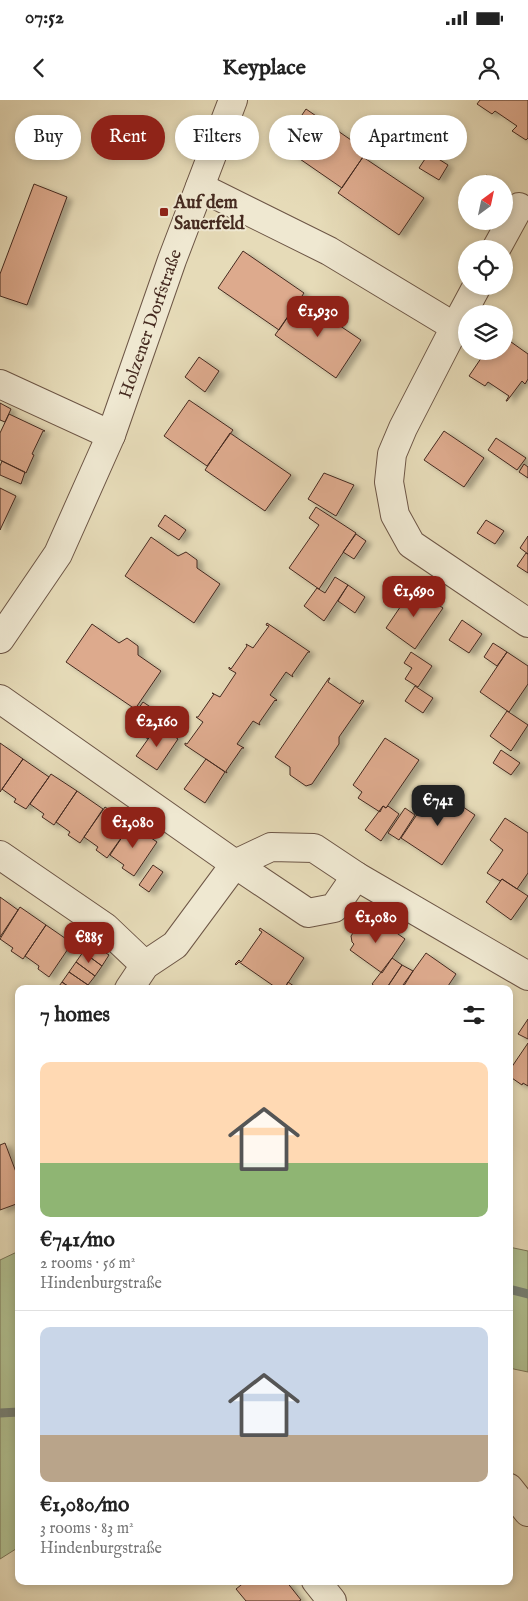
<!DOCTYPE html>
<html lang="en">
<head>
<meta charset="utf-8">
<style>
	:root { --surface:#fff; --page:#f6f6f6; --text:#222; --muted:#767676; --line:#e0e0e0; --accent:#8f2418 }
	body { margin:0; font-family:"IM FELL English",serif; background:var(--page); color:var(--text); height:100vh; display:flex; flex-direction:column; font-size:19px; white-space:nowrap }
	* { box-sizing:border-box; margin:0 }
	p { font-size:16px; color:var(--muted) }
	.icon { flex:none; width:28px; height:28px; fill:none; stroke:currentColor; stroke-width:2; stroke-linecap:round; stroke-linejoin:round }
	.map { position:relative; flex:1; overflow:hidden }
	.sheet { position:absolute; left:15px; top:885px; width:498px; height:600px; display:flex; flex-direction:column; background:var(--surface); border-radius:10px; box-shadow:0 2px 8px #0003 }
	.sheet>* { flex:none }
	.guide { position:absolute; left:15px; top:15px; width:499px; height:45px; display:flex; gap:10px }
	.needle { width:32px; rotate:33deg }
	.fabs { position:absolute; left:458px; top:75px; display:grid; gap:10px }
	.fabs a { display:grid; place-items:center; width:55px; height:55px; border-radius:50%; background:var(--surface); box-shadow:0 2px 8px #0003; font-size:25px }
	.price { position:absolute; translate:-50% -42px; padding:0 11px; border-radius:10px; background:var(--accent); color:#fff; font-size:16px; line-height:32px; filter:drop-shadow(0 1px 2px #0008) }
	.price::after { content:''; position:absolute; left:50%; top:30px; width:15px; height:11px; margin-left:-8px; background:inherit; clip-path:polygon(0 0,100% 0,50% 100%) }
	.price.on { background:#222; color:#fff }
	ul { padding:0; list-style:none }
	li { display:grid; align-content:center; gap:10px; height:265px; padding:0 25px }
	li+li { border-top:1px solid var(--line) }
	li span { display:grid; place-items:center; height:155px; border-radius:10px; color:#555 }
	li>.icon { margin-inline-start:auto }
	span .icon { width:90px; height:90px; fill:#fffc; stroke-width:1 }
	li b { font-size:21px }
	h2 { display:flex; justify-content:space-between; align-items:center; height:60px; padding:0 25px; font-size:21px }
	.tag { padding:0 18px; border-radius:22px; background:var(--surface); box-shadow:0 2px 8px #0003; font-size:18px; line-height:45px }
	.tag.on { background:var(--accent); color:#fff }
	.status { display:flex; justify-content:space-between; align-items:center; height:35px; padding:0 25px; background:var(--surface); direction:ltr }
	.status svg { height:14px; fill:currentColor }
	header { display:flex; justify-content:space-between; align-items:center; height:65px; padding:0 25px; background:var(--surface); font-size:22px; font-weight:700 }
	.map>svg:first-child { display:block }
	.green { fill:#b1c192; stroke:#7b7659 }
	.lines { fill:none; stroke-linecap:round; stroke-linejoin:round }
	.stream { stroke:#768176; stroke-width:9 }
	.building { fill:#ddaa8d; stroke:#452a20; filter:url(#shadow) }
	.minor-casing { stroke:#6d5646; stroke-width:30 }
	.minor { stroke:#efe8d1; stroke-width:28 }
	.poi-dot { fill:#8f2418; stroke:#efe8d1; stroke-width:2 }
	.labels { text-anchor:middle; stroke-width:4; stroke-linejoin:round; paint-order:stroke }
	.poi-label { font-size:18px; font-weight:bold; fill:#452a20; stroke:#efe8d1; text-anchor:start }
	.street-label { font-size:18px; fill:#452a20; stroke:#efe8d1 }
</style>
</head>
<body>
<div class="status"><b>07:52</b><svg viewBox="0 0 49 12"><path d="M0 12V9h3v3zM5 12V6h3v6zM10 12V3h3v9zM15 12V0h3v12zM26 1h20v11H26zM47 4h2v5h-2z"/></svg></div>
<header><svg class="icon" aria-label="back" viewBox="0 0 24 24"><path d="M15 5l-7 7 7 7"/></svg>Keyplace<svg class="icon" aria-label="person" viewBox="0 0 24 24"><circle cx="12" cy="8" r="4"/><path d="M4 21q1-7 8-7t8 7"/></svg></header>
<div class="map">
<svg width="528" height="1501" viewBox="0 0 528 1501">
	<defs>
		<filter id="shadow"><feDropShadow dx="5.5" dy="3" stdDeviation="2.5" flood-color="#0004"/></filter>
	</defs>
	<rect width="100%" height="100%" fill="#e6dbb8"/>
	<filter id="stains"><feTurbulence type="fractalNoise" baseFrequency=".004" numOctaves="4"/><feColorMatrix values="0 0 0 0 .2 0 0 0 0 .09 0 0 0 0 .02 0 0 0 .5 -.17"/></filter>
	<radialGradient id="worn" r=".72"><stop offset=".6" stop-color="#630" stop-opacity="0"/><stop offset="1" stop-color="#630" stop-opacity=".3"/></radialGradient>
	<!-- green -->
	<path class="green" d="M509 1147 528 1151V1272L509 1268Z
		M19 1151V1447L0 1459V1160Z"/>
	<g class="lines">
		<!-- stream -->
		<path class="stream" d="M509 1189 528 1194
			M0 1313 19 1312"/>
	</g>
	<!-- building -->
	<path class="building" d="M480 0H528V38L526 40 512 31 517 26 495 11 492 14 477 4Z
		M306 9 367 51 342 88 281 46Z
		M429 53 448 65 439 80 419 68Z
		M363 57 424 98 399 135 338 93Z
		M486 75 499 84H481Z
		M34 84 67 97 27 205 0 196V174Z
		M243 151 304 193 279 230 218 188Z
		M300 199 361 240 336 278 275 235Z
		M504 237 528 254V279L525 284 522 281 507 301H506L509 296 488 282 485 286 469 276 486 251H504Z
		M199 257 219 271 205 292 185 277Z
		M189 300 233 330 207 366 164 336Z
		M0 303 11 309 5 322 0 320Z
		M9 314 45 331H43L32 354 34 355 26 373 0 360V333Z
		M444 331 484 358 464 387 424 360Z
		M230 333 291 375 265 411 205 370Z
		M496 338 526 358 517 370 488 350Z
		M2 361 25 372 21 384 0 375V366Z
		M524 364 528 367V378L519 372Z
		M324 373 354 385 336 416 308 399Z
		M0 388 16 396 0 430Z
		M316 407 356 433 319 489 289 468 319 425 309 418Z
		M165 415 186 430 179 440 158 426Z
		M486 420 504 431 495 444 477 433Z
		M356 434 366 441 354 459 343 452Z
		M528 436V454L520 448Z
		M151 437 178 456 186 452 197 460V468L220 484 194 523 125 476Z
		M526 453 528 454V473L517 466Z
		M335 477 348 485 324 521 304 506 317 488 325 493Z
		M348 485 365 497 355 513 338 501Z
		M413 488 443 508 415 549 386 528Z
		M462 520 482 534 469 553 449 540Z
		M267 523 310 552H308L292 575 293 577 286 572 270 595 277 600 276 601 275 600 259 623 260 625 253 621 237 644 244 648H242L226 671 227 673 185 645V643L187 644 203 622 196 617H198L214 594 212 593 220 597 236 573 229 569V567L231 569 247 546 246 544 253 548 269 526 266 525Z
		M92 524 119 543 127 538 138 546V555L161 571 135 609 66 562Z
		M493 543 507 552 497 566 484 557Z
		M411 552 432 566 418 587 405 579 412 568 404 563Z
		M507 552 528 566V584L509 612 480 592Z
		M329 578H330L328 582 360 604 362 600 364 601 339 637V644L312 684 306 686 290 675V667L275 657Z
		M415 586 433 598 423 613 405 601Z
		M143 602 164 616 148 639 127 625Z
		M507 611 528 625 511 651 490 636Z
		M158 625 178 639 157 670 136 656Z
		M385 638 419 660 386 708 383 706 380 712 358 698 362 692 353 685Z
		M0 643 23 659 0 692Z
		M501 650 520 663 511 675 493 663Z
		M23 659 49 677 26 709 14 702 16 699 2 689Z
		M206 659 225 672 205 703 184 689Z
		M51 674 77 691 54 725 42 717 44 714 30 704Z
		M435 688 475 715 442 765 401 738Z
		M77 691 103 709 80 743 68 735 70 732 56 722Z
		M383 706 386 708 388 706 399 714 381 741 365 730Z
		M105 707 131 724 107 758 96 750 98 747 84 737Z
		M405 708 415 715 399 740 388 733Z
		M505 718 528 733V773L517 789 502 779 500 781 487 773 503 750 490 740Z
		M131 724 157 742 134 776 122 768 124 765 110 755Z
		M153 765 163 772 149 792 139 785Z
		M502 779 528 796 511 820 486 802Z
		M0 797 18 810 0 837Z
		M20 807 46 825 23 859 11 851 13 848 0 839Z
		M373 816 405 839 382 873 350 850 354 844 352 842 351 836 355 830 361 829 363 831Z
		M46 825 72 843 49 877 38 869 39 866 25 856Z
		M260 828 304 858 284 889H278L239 862 236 865 235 864 239 860 241 862 262 832 259 830Z
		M89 842 109 855 102 866 83 852Z
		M83 852 102 866 95 876 76 862Z
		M426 853 456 874 446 889H408L403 885Z
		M392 858 402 865 386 889H378L372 884Z
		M76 862 95 876 88 885 69 872Z
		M402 865 413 871 402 889H386Z
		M69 872 88 885 86 889H72L62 882Z
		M62 882 72 889H57Z
		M288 882 298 889H284Z
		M528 919V939L518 934Z
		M528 943V986L523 983 522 985 509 976V971Z
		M5 1043 19 1080V1103L0 1110V1045Z
		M246 1481H286L301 1500 299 1501H246L236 1489Z"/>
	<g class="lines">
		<defs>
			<g id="minor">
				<path d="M200 87 329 151 455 227 403 328 392 354 389 382 395 415 411 444 528 523"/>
				<path d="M496 149 519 107"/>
				<path d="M455 227 477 186"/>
				<path d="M0 284 111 335"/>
				<path id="s1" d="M0 539 58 454 111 335 172 160 233 0"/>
				<path d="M0 599 235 764 308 813 334 808 356 776 528 876"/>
				<path d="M0 755 105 827 145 865"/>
				<path d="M129 889 145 865 175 845 235 764 271 747 314 748 356 776"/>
				<path d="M509 1388 528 1412"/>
				<path d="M316 1481 332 1501"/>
			</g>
		</defs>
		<!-- minor casing -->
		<use href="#minor" class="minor-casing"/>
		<!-- minor -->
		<use href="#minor" class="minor"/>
	</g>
	<!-- markers -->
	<rect class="poi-dot" x="159" y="107" width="10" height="10" rx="2.5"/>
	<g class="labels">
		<!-- poi labels -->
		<g class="poi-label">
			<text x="174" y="108">Auf dem<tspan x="174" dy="21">Sauerfeld</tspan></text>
		</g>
		<!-- street labels -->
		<g class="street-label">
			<text dy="6" stroke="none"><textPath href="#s1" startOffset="351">Holzener Dorfstraße</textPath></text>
		</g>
	</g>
	<rect width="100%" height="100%" filter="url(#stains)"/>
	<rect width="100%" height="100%" fill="url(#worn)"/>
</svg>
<div class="fabs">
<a><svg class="needle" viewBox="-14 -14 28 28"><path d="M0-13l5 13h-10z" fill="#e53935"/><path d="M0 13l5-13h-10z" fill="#767676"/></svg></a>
<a><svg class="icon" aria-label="locate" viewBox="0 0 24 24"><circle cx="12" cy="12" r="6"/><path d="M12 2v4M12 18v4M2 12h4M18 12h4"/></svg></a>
<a><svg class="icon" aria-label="layers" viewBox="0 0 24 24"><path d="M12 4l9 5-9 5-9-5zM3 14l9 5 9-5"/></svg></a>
</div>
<b class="price" style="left:318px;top:238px">€1,930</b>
<b class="price" style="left:414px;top:518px">€1,690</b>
<b class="price" style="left:157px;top:648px">€2,160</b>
<b class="price on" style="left:438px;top:727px">€741</b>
<b class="price" style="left:133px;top:749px">€1,080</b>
<b class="price" style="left:376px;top:844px">€1,080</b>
<b class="price" style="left:89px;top:864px">€885</b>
<div class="guide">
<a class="tag">Buy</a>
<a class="tag on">Rent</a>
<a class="tag">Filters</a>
<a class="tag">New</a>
<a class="tag">Apartment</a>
</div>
<section class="sheet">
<h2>7 homes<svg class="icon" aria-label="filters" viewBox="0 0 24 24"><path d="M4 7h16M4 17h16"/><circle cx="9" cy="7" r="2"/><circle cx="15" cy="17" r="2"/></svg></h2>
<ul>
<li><span style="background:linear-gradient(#ffd9b3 65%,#8fb573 0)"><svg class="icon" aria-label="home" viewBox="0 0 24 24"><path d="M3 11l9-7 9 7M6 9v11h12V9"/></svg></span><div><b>€741/mo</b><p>2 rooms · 56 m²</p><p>Hindenburgstraße</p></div></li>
<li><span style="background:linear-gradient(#c9d6e8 70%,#b9a48a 0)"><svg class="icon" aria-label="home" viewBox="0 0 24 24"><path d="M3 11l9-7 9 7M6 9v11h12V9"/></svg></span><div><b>€1,080/mo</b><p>3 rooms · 83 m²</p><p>Hindenburgstraße</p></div></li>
</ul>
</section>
</div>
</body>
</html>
